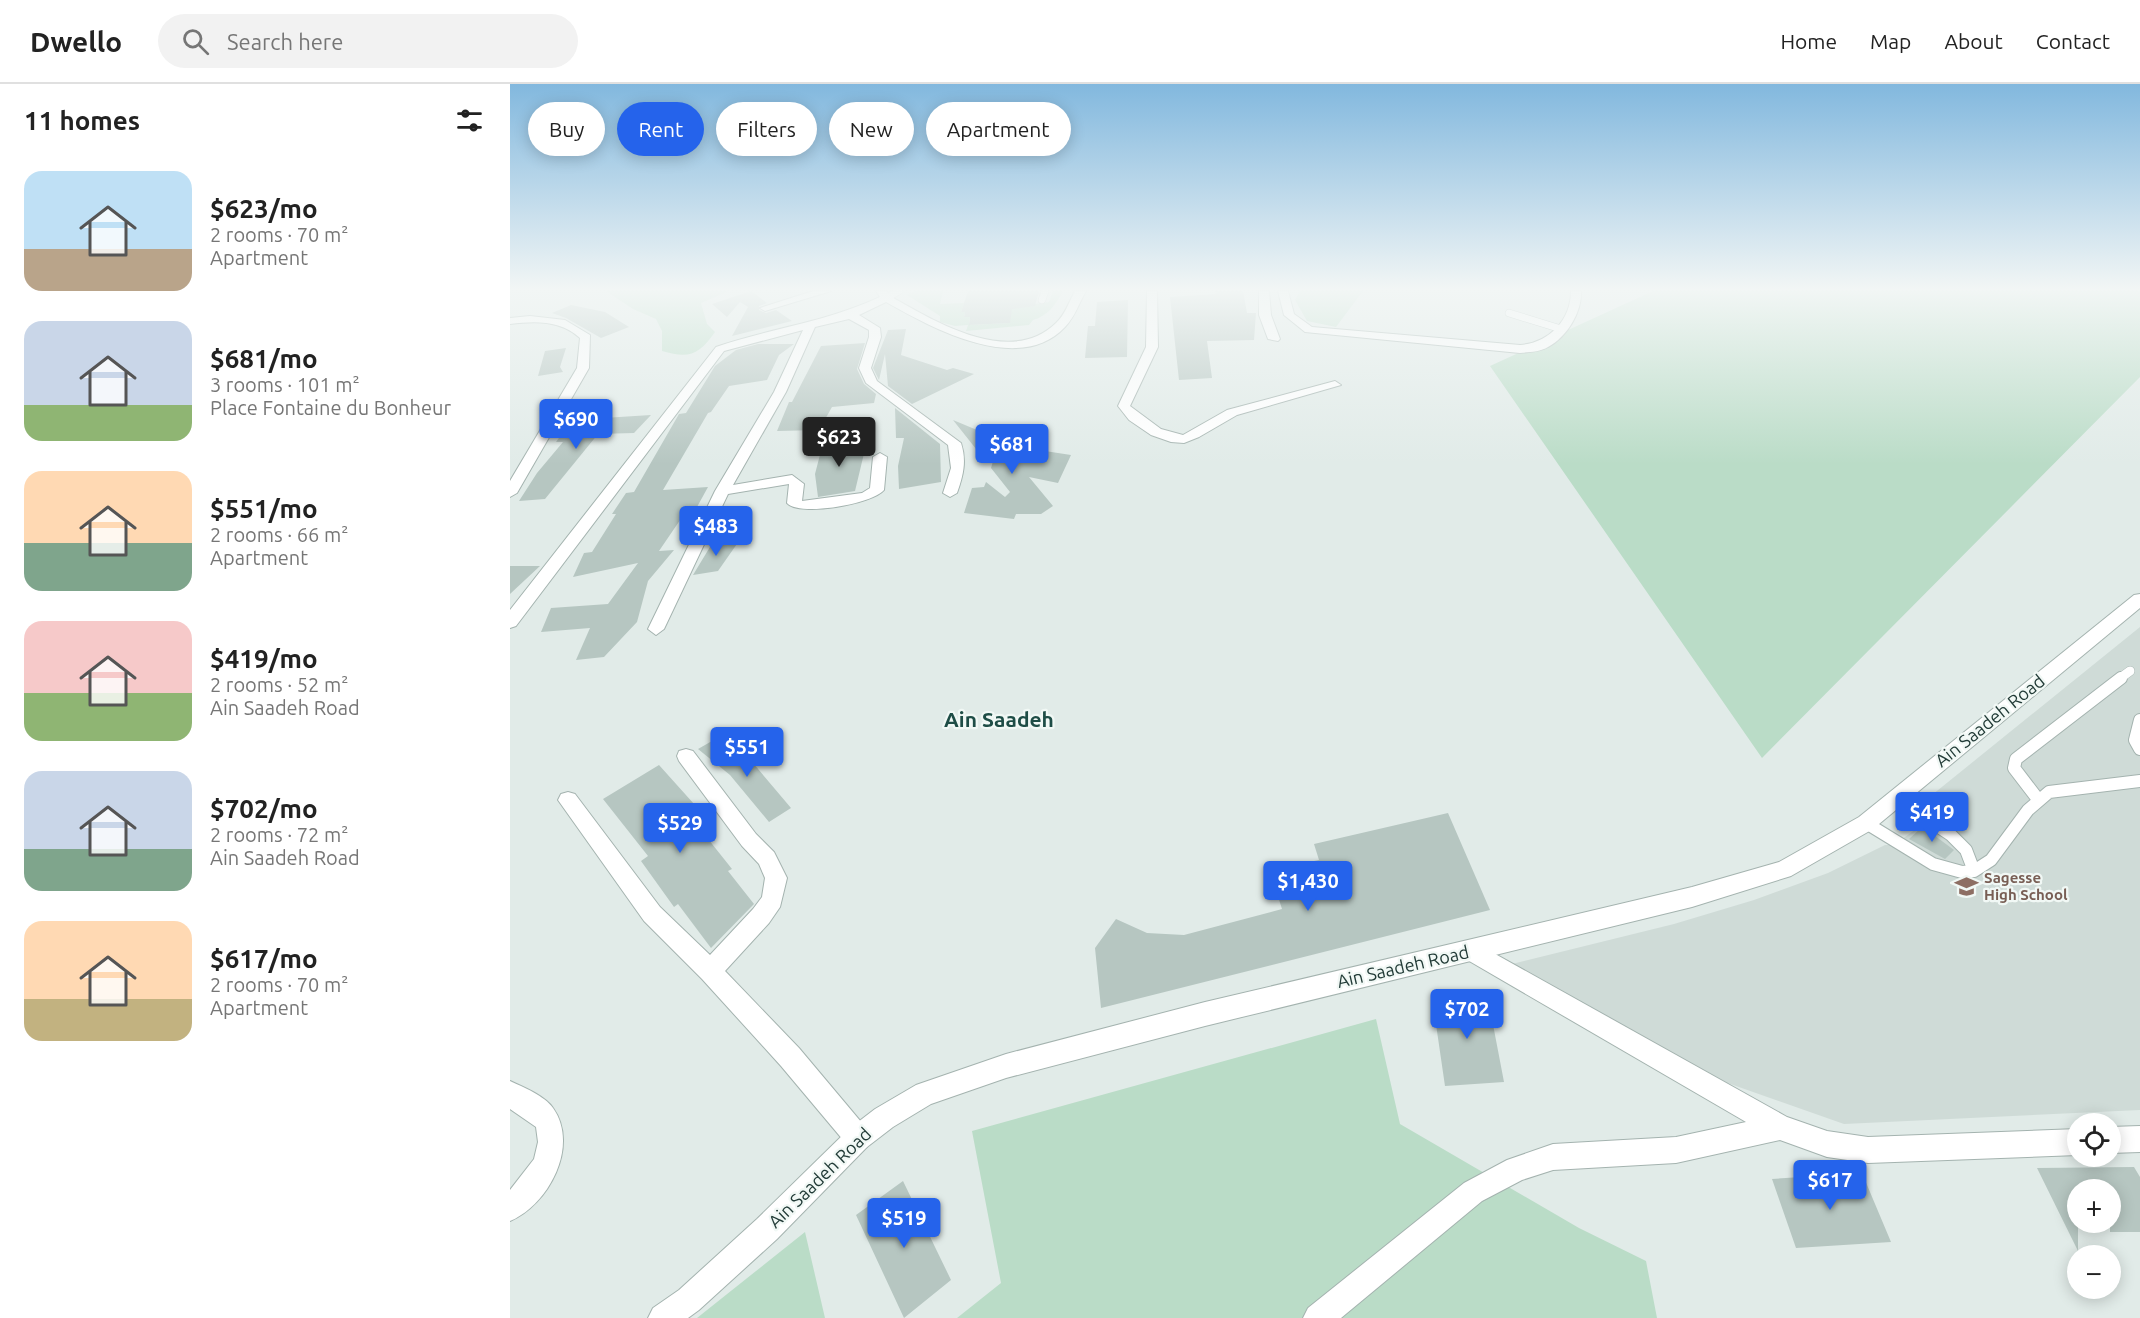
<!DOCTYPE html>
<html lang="en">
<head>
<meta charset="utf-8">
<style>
	:root { --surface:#fff; --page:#f2f2f2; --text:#222; --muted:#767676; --line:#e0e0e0; --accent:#2563eb }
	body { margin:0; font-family:Ubuntu,sans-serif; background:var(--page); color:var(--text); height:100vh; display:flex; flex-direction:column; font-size:22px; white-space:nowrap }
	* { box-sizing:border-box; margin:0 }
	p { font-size:20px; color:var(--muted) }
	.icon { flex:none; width:33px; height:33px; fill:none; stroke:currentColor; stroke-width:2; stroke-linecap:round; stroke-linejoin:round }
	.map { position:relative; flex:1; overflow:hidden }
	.details { display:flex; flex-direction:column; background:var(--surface); width:510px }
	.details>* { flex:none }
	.banner { position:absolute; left:18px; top:18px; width:570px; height:54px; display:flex; gap:12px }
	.tools { position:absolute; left:1557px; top:1029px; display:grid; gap:12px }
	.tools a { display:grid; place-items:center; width:54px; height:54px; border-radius:50%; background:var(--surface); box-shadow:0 3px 15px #0003; font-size:30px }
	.price { position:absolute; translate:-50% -51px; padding:0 14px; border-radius:6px; background:var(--accent); color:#fff; font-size:20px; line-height:39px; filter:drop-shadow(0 2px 3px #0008) }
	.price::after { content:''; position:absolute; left:50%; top:36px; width:18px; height:14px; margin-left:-9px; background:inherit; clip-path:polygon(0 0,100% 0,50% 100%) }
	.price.active { background:#222; color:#fff }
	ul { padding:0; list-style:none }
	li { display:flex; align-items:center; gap:18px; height:150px; padding:0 24px }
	li span { display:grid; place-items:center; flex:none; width:168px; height:120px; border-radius:18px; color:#555 }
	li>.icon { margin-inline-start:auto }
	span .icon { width:72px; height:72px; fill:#fffc; stroke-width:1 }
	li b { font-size:26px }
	h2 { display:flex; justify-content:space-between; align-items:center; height:72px; padding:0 24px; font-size:26px }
	.pill { padding:0 21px; border-radius:27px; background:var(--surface); box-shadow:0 3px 15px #0003; font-size:21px; line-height:54px }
	.pill.active { background:var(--accent); color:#fff }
	header { display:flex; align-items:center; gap:36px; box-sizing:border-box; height:84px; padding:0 30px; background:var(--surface); border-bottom:2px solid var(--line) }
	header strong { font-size:28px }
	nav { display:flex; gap:33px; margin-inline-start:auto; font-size:21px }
	.search { width:420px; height:54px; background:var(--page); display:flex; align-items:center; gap:15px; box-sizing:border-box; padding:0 21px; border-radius:33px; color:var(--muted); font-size:22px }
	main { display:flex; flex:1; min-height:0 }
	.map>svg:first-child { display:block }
	.built { fill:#cfdbd7 }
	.green { fill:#badcc7 }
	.building { fill:#b6c6c1 }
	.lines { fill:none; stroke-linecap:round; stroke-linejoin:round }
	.service-far2-casing { stroke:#a4b3af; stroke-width:8 }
	.service-far1-casing { stroke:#a4b3af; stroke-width:10 }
	.service-casing { stroke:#a4b3af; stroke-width:14 }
	.minor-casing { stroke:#a4b3af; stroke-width:2 }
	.tertiary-casing { stroke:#a4b3af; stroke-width:2 }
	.service-far2 { stroke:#fff; stroke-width:7 }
	.service-far1 { stroke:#fff; stroke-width:9 }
	.service { stroke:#fff; stroke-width:12 }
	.minor { fill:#fff; fill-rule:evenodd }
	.tertiary { fill:#fff; fill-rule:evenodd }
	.labels { text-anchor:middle; stroke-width:4.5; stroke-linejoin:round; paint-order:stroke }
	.education-label { font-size:15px; font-weight:bold; fill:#785e54; stroke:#f1f8f5; text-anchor:start }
	.near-street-label { font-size:18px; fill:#223b37; stroke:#f1f8f5 }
	.district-label { font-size:21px; font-weight:bold; fill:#1e4d46; stroke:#f1f8f5 }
</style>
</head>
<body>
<header>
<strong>Dwello</strong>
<div class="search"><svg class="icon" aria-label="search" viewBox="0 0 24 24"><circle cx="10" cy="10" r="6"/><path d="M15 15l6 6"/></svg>Search here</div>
<nav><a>Home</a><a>Map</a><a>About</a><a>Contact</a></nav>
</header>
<main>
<section class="details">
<h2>11 homes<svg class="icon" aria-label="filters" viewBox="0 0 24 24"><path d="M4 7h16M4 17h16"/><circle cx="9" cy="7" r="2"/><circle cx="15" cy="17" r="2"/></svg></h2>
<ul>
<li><span style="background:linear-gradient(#bfe0f5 65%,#b9a48a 0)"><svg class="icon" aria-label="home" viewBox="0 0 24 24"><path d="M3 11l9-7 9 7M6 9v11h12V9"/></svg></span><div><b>$623/mo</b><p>2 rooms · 70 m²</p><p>Apartment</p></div></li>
<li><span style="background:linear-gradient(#c9d6e8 70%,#8fb573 0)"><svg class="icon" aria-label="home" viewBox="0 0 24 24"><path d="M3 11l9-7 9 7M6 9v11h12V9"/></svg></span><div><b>$681/mo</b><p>3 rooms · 101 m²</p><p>Place Fontaine du Bonheur</p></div></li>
<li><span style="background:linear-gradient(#ffd9b3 60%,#7fa58c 0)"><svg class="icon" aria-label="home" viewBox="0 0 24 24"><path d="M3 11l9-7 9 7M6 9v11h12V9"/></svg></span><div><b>$551/mo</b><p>2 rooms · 66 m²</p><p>Apartment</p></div></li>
<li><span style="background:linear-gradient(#f6c9c9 60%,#8fb573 0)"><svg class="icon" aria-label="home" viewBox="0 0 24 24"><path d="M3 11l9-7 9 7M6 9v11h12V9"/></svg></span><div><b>$419/mo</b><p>2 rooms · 52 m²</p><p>Ain Saadeh Road</p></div></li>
<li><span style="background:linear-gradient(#c9d6e8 65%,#7fa58c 0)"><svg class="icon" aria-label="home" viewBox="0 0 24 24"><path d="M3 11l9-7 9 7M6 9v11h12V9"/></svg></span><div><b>$702/mo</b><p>2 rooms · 72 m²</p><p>Ain Saadeh Road</p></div></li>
<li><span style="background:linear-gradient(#ffd9b3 65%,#c2b280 0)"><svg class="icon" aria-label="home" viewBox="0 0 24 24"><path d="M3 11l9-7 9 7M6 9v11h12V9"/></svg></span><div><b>$617/mo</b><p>2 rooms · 70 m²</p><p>Apartment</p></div></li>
</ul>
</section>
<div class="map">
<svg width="1630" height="1234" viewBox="0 0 1630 1234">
	<rect width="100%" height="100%" fill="#e1ebe8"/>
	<!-- built -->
	<path class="built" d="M1630 543V1026L1334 1040 1192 990 990 883 1164 840 1244 816 1318 789 1375 761H1384L1413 740 1427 748 1435 740 1416 725 1417 715Z"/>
	<!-- green -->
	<path class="green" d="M96 207H219L191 219 197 240 205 248C189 271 179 275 152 267V247L146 235 123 225Z
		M405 207H433L430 220 454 219 451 228H455L454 233H460L459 241 499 239 502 223 539 218 543 207H553C546 220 538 232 523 236L519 241 456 247 458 241 445 242 430 238V232L397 211Z
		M790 207H853L826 243 797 237 785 216Z
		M1143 207H1630V293L1252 674 980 282Z
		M866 935 890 1040 1069 1144 1136 1177 1147 1234H447L491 1199 462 1047Z
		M295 1148 315 1234H187Z"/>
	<!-- building -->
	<path class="building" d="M241 207 257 219 249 222V226L256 229 266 226 282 237 222 252 238 223 230 218 217 233 202 220Z
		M458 207H529L525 222 502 225 500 239 459 241 460 233H454L455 228H451Z
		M705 207H733L737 229H746L744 256 697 257 702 294 669 296 660 213 706 210Z
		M618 216 617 273 575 274 578 242H585L587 218Z
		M61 221 95 228 119 243 91 254 56 234 42 229Z
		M396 245 391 271 437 286 443 284 464 290 402 320 378 302 375 270 369 296 363 284 378 246Z
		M355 259 347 285 354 300 366 310 364 319 322 323 309 346 267 347 279 318H282L311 262Z
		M248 260H284L269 271 257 296 219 302 201 328 198 329 153 406 198 403 187 423H179L149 467 164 466 138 497 127 538 94 573 66 576 80 544 31 548 41 524 98 520 128 479 63 493 74 469 82 468 106 430H102L116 409 124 408 169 330 176 329 205 282 226 266Z
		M56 264 50 283 53 288 28 292 35 267Z
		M385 324 430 360 431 398 389 405 388 382 394 354H386Z
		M141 331 124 349 88 350 35 415 9 417 27 389 53 358H46L62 336Z
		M443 336 467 346 478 344 483 348 492 347 514 364 521 362 522 365 561 371 548 399 519 393 543 422 531 430H506L504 435 454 429 462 404 474 403 476 398 495 413 500 408 481 384 484 374 474 375Z
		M357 357 345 407 308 413 305 390 312 363Z
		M229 457 208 487 183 491 203 458Z
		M0 482H30L0 510Z
		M209 653 243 679 281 724 259 738 220 691 188 665Z
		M149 681 184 720 175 726 222 785 218 787 244 820 201 864 168 820 164 823 131 777 138 772 93 715Z
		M938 729 980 826 591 924 585 864 606 835 637 849 674 851 772 825 764 800 775 783 809 776 804 760Z
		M1410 745 1417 746 1444 766 1435 775 1399 755Z
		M977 909 994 998 935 1002 922 913Z
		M1624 1083 1630 1093V1148H1600V1106H1568V1167L1527 1084Z
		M1352 1089 1381 1158 1286 1164 1262 1095Z
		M393 1097 441 1196 394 1234 346 1131Z"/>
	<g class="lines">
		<defs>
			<path id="service-far2" d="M376 214 389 207
				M532 216 535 207
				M999 229 1051 245"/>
			<path id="service-far1" d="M1609 595 1620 587"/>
			<path id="service" d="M1630 636 1625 656 1630 665
				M1385 714 1441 751 1456 766 1464 787
				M1527 714 1504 684 1506 675 1611 594
				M1356 739 1423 780 1452 788 1464 787 1481 776 1518 726 1539 708 1630 697"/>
			<path id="minor" d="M303 207H321L255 227 250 224Z
				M366 207H377L380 212C424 237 500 284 546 239 555 231 559 218 565 207H576C569 219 565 233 555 243 509 292 422 244 376 218L349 231 370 244 371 253 361 284 367 297 451 359C457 377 453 392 447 409L440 413 433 409 441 384 438 361 356 299 349 284 359 253V246L339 235 305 243 276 308 223 401 282 391 294 400 292 417 352 409 360 404 363 373 370 369 377 373 374 406C363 420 289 433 277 419L279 400 218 410 154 545 146 551 138 545 205 407 264 308 293 246 214 267 6 542 0 544V526L206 263C261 244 317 238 370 213Z
				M637 207H647L648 263 620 322 651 345 673 351 717 326 825 297 831 301 727 331 689 353 674 359 661 358 641 351 619 336 608 322 636 263Z
				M749 207H759L761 231 770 255 768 257 758 255 749 231Z
				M768 207H778L784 230 802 243 1010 261C1038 259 1061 237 1061 207H1071C1072 228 1057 253 1038 263 1030 268 1019 268 1010 269L795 248 774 231Z
				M20 232 55 236 80 251 79 284 7 409 0 413V397L67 284 70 254C50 236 25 237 0 240V234Z
				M176 665 183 667 246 750 264 768 277 794 270 823 259 839 215 887 289 964 357 1045 361 1054 357 1063 348 1067 339 1063 271 982 192 895 134 837 48 716 51 710 58 708 65 710 150 823 200 871 243 825 252 813 255 794 249 780 232 762 169 677 167 672 169 667Z
				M962 857 1277 1033 1317 1047 1358 1053 1568 1045V1071L1358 1079 1317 1073 1270 1056 1166 1079 1043 1086 1012 1096 972 1117 831 1234H793L798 1224 954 1099 997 1076 1043 1060 1166 1053 1236 1038 954 874 951 867 954 860Z
				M1630 1042V1068L1600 1069V1043Z"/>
			<path id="tertiary" d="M1630 510V524L1363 745 1281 792 1182 823 695 942 496 994 421 1020 383 1043 357 1063 267 1155 189 1226 178 1234H138L143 1224 169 1206 247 1135 339 1045 365 1025 406 1001 496 970 695 918 1182 803 1269 778 1349 733 1624 511Z
				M0 997C13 1003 35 1012 43 1024 70 1062 38 1121 0 1137V1106L24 1075 28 1058 26 1043 0 1025Z"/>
		</defs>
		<!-- service-far2 casing -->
		<use href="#service-far2" class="service-far2-casing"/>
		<!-- service-far1 casing -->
		<use href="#service-far1" class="service-far1-casing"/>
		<!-- service casing -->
		<use href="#service" class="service-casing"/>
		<!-- minor casing -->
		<use href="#minor" class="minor-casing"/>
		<!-- tertiary casing -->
		<use href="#tertiary" class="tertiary-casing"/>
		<!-- service-far2 -->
		<use href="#service-far2" class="service-far2"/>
		<!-- service-far1 -->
		<use href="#service-far1" class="service-far1"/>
		<!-- service -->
		<use href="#service" class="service"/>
		<!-- minor -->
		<use href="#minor" class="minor"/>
		<!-- tertiary -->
		<use href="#tertiary" class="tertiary"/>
	</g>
	<!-- sky -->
	<linearGradient id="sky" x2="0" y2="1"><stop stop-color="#82b8de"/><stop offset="0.54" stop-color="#f2f6f5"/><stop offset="1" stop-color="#f2f6f5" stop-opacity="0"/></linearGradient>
	<rect width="1630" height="380" fill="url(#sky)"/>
	<!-- icons -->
	<defs>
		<symbol id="school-bare" viewBox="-9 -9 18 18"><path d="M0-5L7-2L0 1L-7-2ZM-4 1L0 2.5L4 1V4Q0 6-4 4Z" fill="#8d6e63" stroke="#f1f8f5" stroke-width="2.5" paint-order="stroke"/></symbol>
	</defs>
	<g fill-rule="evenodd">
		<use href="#school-bare" x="1440" y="786" width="33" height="33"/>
	</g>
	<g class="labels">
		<!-- education labels -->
		<g class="education-label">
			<text x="1474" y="799">Sagesse<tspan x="1474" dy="17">High School</tspan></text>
		</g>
		<!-- near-street labels -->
		<g class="near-street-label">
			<text transform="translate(1480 637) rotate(-39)" y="6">Ain Saadeh Road</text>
			<text transform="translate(893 883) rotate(-13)" y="6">Ain Saadeh Road</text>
			<text transform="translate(310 1094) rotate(-44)" y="6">Ain Saadeh Road</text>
		</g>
		<!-- district labels -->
		<g class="district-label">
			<text x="489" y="643">Ain Saadeh</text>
		</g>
	</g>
</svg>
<div class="tools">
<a><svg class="icon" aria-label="locate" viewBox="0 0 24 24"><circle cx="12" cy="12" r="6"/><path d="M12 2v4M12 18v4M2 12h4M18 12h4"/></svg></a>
<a>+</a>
<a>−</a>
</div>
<b class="price" style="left:66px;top:366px">$690</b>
<b class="price active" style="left:329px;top:384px">$623</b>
<b class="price" style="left:502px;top:391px">$681</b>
<b class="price" style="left:206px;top:473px">$483</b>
<b class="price" style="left:237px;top:694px">$551</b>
<b class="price" style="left:1422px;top:759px">$419</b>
<b class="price" style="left:170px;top:770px">$529</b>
<b class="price" style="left:798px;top:828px">$1,430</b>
<b class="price" style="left:957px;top:956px">$702</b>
<b class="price" style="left:1320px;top:1127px">$617</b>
<b class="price" style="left:394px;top:1165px">$519</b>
<div class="banner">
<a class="pill">Buy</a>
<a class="pill active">Rent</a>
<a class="pill">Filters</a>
<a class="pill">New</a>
<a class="pill">Apartment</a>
</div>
</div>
</main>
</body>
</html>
